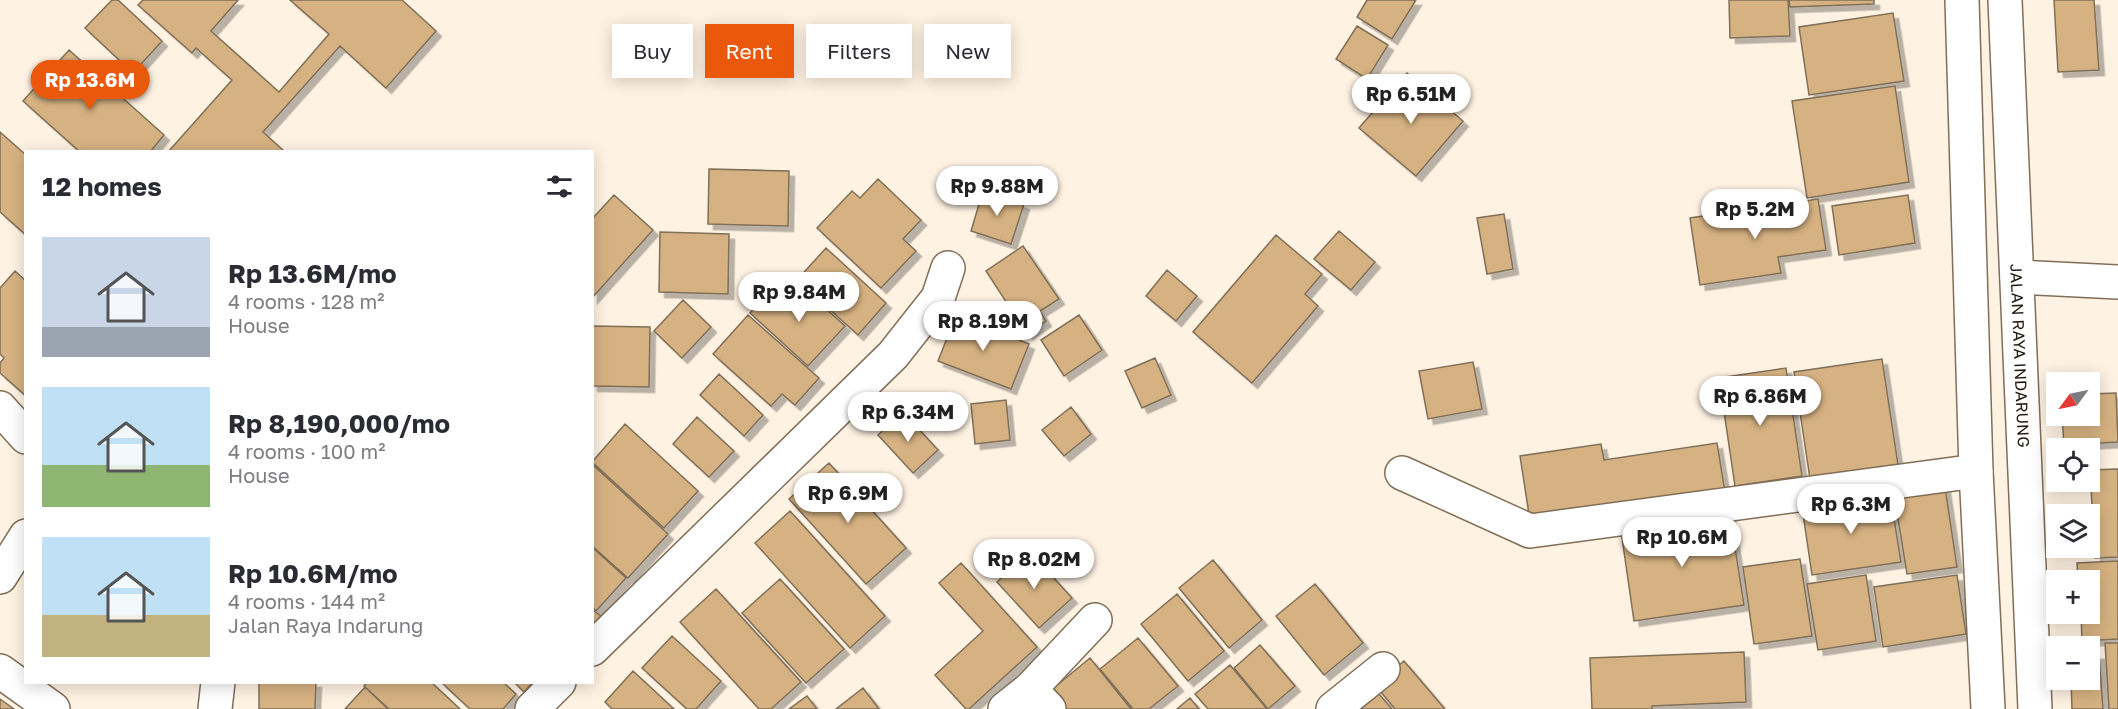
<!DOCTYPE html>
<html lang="en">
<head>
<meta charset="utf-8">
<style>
	:root { --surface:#fff; --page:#f7f7f7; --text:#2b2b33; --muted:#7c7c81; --accent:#ea580c }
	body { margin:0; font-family:"Golos Text",sans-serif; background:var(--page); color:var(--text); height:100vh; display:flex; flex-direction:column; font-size:22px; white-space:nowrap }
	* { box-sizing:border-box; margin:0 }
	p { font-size:20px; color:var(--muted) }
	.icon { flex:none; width:33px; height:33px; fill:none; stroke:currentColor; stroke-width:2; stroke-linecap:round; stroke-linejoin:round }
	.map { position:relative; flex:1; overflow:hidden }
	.panel { position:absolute; left:24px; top:150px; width:570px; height:534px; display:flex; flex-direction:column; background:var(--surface); border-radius:0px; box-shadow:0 3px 15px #0003 }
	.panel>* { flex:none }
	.banner { position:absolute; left:612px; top:24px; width:570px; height:54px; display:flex; gap:12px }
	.needle { width:39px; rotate:237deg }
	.fabs { position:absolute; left:2046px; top:372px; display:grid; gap:12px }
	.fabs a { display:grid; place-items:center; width:54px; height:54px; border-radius:0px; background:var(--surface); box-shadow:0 3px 15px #0003; font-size:30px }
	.price { position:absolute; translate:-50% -51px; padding:0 14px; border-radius:21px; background:#fff; color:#222; font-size:20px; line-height:39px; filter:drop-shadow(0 2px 3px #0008) }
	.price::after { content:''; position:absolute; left:50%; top:36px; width:18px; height:14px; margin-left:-9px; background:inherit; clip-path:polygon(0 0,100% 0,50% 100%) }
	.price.selected { background:var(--accent); color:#fff }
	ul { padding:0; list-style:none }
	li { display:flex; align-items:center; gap:18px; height:150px; padding:0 18px }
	li span { display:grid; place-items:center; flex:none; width:168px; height:120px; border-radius:0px; color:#555 }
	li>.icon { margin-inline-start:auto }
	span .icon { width:72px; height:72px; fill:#fffc; stroke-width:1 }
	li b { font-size:26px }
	h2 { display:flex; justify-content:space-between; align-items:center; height:72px; padding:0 18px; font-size:26px }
	.tag { padding:0 21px; border-radius:0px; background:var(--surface); box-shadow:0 3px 15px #0003; font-size:21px; line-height:54px }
	.tag.selected { background:var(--accent); color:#fff }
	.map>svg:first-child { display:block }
	.building { fill:#d6b282; stroke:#806f58; stroke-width:1.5; filter:url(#shadow) }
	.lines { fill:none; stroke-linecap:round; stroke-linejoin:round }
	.minor-casing { stroke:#806e57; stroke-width:36 }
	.highway-casing { stroke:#806e57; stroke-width:36 }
	.minor { stroke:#fff; stroke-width:33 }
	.highway { stroke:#fff; stroke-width:33 }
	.labels { text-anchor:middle; stroke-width:4.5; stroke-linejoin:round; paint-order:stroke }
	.street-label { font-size:16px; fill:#231b12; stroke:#fff }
</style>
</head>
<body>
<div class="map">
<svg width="2118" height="709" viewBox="0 0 2118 709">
	<defs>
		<filter id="shadow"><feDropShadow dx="5.5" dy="5.5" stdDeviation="0" flood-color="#0004"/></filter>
	</defs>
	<rect width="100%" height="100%" fill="#fef2e3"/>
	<!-- building -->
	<path class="building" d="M112 0H118L162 41 133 73 85 28Z
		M143 0H238L211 31 279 92 329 34 290 0H402L436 31 386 88 340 46 263 132 285 152H168L232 80 196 48 192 53 138 5Z
		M1367 0H1416L1392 39 1357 17Z
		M1729 0H1788L1790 36 1730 38Z
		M1789 0H1874V4L1790 7Z
		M2054 0H2094L2099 70 2058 72Z
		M1893 13 1904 81 1809 95 1799 27Z
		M1357 26 1388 45 1367 79 1336 59Z
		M69 50 164 135 150 152H80L23 101Z
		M1407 73 1463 121 1416 176 1359 128Z
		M1895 86 1909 182 1807 198 1792 101Z
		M0 132 26 155V235L0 212Z
		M709 169 789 171 788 226 708 224Z
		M878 179 921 220 903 239 916 251 881 288 817 228 852 191 860 198Z
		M983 191 1024 204 1011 244 971 231Z
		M614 195 653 230 592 298V219Z
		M1908 195 1915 243 1839 255 1832 206Z
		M1818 199 1826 250 1778 257 1781 273 1700 285 1690 218Z
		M1504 214 1513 269 1487 274 1477 218Z
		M1339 231 1375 262 1351 290 1314 259Z
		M660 232 729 234 728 294 659 292Z
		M1276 235 1322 274 1305 294 1318 306 1252 383 1193 332Z
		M1023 246 1059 299 1040 311 1046 321 1027 334 986 271Z
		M826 248 886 303 858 335 797 280Z
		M1167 270 1197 296 1176 321 1146 296Z
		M15 271 26 281V396L0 373V363L4 358 0 354V288Z
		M796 282 845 326 808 366 750 313 767 294 777 303Z
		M683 300 711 327 682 358 654 331Z
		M748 315 819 378 795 405 782 394 771 406 713 354Z
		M956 315 1029 344 1011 389 938 361Z
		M1079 315 1102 350 1064 376 1041 340Z
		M592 326 650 327 649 387 592 386Z
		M1155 358 1171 395 1142 408 1125 371Z
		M1882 359 1898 465 1810 479 1794 372Z
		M1473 362 1482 409 1428 419 1419 371Z
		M1786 368 1802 476 1735 486 1719 378Z
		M719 374 763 415 744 436 700 395Z
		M2116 393 2118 442 2064 445 2062 416H2090V394Z
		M1006 400 1010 440 975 444 971 404Z
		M1071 407 1091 434 1064 456 1042 430Z
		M903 412 938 450 913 473 878 435Z
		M697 417 734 451 709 477 673 444Z
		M625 424 698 491 664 528 592 462Z
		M1717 443 1725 492 1530 521 1520 456 1601 444 1604 460Z
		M829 463 906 548 866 584 789 499Z
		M592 464 668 534 628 578 592 546Z
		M2118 469V557L2095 558 2090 470Z
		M1945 487 1957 567 1907 574 1894 494Z
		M1890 494 1901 562 1812 575 1802 507Z
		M790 511 885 616 850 648 755 543Z
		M1730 516 1744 605 1634 621 1621 531Z
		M592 547 626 578 596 611 592 607Z
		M1030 552 1072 598 1039 628 997 582Z
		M1800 559 1812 636 1754 644 1743 567Z
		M1213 560 1262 620 1229 648 1179 588Z
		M2118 561V639L2082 641 2081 614H2090V580H2078L2077 563Z
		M961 563 1037 647 969 709H966L935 675 983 631 939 583Z
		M1866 575 1876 641 1818 650 1807 584Z
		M1957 575 1966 634 1883 647 1874 587Z
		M780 579 844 649 806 683 742 613Z
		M1315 584 1363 643 1324 675 1276 616Z
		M716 589 801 682 771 709H759L680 622Z
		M1177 594 1224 651 1188 681 1141 624Z
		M592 609 602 617 592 628Z
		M672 636 721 681 696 709H687L642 668Z
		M1138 638 1178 686 1149 709H1133L1100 669Z
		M2105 643H2118V709H2109Z
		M1260 645 1295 686 1268 709 1234 668Z
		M1744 652 1746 702 1652 706V709H1592L1590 658Z
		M2090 654H2099L2103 709H2072L2071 680H2090Z
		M1090 658 1131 709H1065L1050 691Z
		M1404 661 1444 708 1443 709H1395L1375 685Z
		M1230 665 1267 709H1208L1195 694Z
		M633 671 674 709H612L605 702Z
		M259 682H316L315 709H259Z
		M368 682H431L460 709H389L364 686Z
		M441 682H503L516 694 503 709H470Z
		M514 682H533L524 692Z
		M365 687 388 709H345Z
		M863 688 879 709H836Z
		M1379 694 1392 709H1360Z
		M807 696 817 709H789Z
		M1190 698 1199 709H1177Z
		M0 699 14 709H0Z"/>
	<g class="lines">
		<defs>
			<path id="minor" d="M2017 277 2118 282
				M0 408 26 437
				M1402 473 1530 531 1976 471
				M0 577 26 536
				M592 649 893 355 938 298 948 268
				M0 671 53 709
				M1030 689 1049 709
				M215 709 218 682
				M532 709 559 682
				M1005 709 1030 689 1095 620
				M1333 709 1383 669"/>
			<g id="highway">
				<path d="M1962 0 1976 471 1988 709"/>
				<path id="s1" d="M2005 0 2035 709"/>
			</g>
		</defs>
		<!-- minor casing -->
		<use href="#minor" class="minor-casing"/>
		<!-- highway casing -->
		<use href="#highway" class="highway-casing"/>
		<!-- minor -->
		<use href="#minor" class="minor"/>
		<!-- highway -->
		<use href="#highway" class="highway"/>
	</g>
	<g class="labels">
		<!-- street labels -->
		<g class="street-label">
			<text dy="6" stroke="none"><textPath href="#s1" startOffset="356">JALAN RAYA INDARUNG</textPath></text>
		</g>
	</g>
</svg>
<div class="fabs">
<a><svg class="needle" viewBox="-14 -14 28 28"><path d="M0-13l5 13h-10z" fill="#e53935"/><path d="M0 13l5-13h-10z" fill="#7c7c81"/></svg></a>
<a><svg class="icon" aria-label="locate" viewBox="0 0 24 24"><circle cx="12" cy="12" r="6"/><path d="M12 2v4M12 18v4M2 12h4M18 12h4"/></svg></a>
<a><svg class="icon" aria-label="layers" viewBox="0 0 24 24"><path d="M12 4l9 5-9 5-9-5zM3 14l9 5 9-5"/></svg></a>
<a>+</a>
<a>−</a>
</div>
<b class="price selected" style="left:90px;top:111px">Rp 13.6M</b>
<b class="price" style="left:1411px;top:125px">Rp 6.51M</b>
<b class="price" style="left:997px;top:217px">Rp 9.88M</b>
<b class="price" style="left:1755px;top:240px">Rp 5.2M</b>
<b class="price" style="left:799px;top:323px">Rp 9.84M</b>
<b class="price" style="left:983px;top:352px">Rp 8.19M</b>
<b class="price" style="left:1760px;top:427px">Rp 6.86M</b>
<b class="price" style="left:908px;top:443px">Rp 6.34M</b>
<b class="price" style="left:848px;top:524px">Rp 6.9M</b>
<b class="price" style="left:1851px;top:535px">Rp 6.3M</b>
<b class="price" style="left:1682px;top:568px">Rp 10.6M</b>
<b class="price" style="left:1034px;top:590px">Rp 8.02M</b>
<div class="banner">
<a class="tag">Buy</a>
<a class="tag selected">Rent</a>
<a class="tag">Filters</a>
<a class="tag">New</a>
</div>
<section class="panel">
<h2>12 homes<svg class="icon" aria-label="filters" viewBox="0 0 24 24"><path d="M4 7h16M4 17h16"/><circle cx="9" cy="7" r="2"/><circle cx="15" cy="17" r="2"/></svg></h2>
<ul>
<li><span style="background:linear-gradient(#c9d6e8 75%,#9aa5b1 0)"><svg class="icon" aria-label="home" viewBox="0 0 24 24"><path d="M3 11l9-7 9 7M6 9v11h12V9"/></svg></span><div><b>Rp 13.6M/mo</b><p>4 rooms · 128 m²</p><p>House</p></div></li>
<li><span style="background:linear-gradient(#bfe0f5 65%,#8fb573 0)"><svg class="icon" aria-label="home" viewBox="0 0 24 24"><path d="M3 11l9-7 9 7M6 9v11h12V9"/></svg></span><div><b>Rp 8,190,000/mo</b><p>4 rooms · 100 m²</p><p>House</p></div></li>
<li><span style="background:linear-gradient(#bfe0f5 65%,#c2b280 0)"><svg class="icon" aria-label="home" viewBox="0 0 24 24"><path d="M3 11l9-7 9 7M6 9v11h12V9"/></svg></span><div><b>Rp 10.6M/mo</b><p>4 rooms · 144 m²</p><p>Jalan Raya Indarung</p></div></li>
</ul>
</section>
</div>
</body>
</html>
